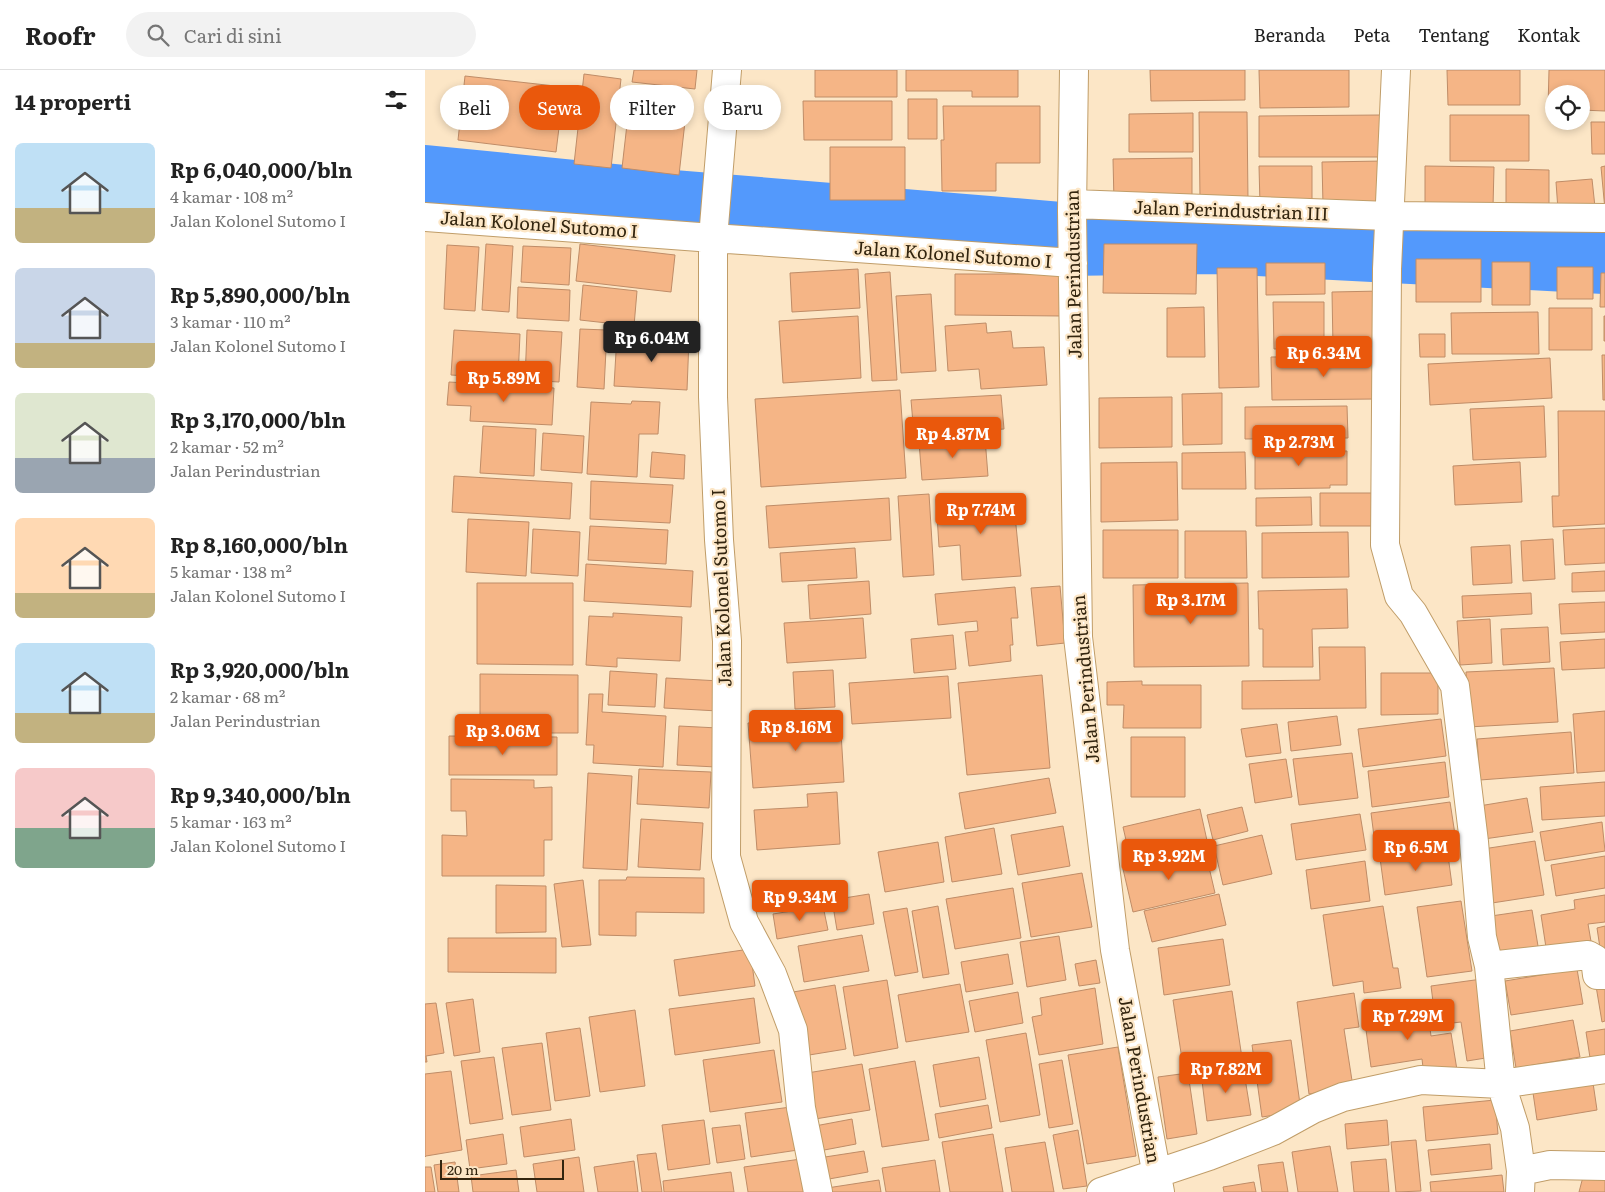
<!DOCTYPE html>
<html lang="id">
<head>
<meta charset="utf-8">
<style>
	:root { --surface:#fff; --page:#f2f2f2; --text:#222; --muted:#767676; --line:#e0e0e0; --accent:#ea580c }
	body { margin:0; font-family:Literata,serif; background:var(--page); color:var(--text); height:100vh; display:flex; flex-direction:column; font-size:19px; white-space:nowrap }
	* { box-sizing:border-box; margin:0 }
	p { font-size:16px; color:var(--muted) }
	.icon { flex:none; width:28px; height:28px; fill:none; stroke:currentColor; stroke-width:2; stroke-linecap:round; stroke-linejoin:round }
	.map { position:relative; flex:1; overflow:hidden }
	.sheet { display:flex; flex-direction:column; background:var(--surface); width:425px }
	.sheet>* { flex:none }
	.hud { position:absolute; left:15px; top:15px; width:475px; height:45px; display:flex; gap:10px }
	.fabs { position:absolute; left:1120px; top:15px; display:grid; gap:10px }
	.fabs a { display:grid; place-items:center; width:45px; height:45px; border-radius:50%; background:var(--surface); box-shadow:0 2px 8px #0003; font-size:25px }
	.scale { position:absolute; left:15px; bottom:12px; width:124px; box-sizing:border-box; padding-left:5px; border:2px solid #33250f; border-top:0; font-size:14px; line-height:18px; white-space:nowrap; color:#33250f; -webkit-text-stroke:4px #fce6c6; paint-order:stroke }
	.price { position:absolute; translate:-50% -42px; padding:0 11px; border-radius:5px; background:var(--accent); color:#fff; font-size:16px; line-height:32px; filter:drop-shadow(0 1px 2px #0008) }
	.price::after { content:''; position:absolute; left:50%; top:30px; width:15px; height:11px; margin-left:-8px; background:inherit; clip-path:polygon(0 0,100% 0,50% 100%) }
	.price.active { background:#222; color:#fff }
	ul { padding:0; list-style:none }
	li { display:flex; align-items:center; gap:15px; height:125px; padding:0 15px }
	li span { display:grid; place-items:center; flex:none; width:140px; height:100px; border-radius:8px; color:#555 }
	li>.icon { margin-inline-start:auto }
	span .icon { width:60px; height:60px; fill:#fffc; stroke-width:1 }
	li b { font-size:21px }
	h2 { display:flex; justify-content:space-between; align-items:center; height:60px; padding:0 15px; font-size:21px }
	.chip { padding:0 18px; border-radius:22px; background:var(--surface); box-shadow:0 2px 8px #0003; font-size:18px; line-height:45px }
	.chip.active { background:var(--accent); color:#fff }
	header { display:flex; align-items:center; gap:30px; box-sizing:border-box; height:70px; padding:0 25px; background:var(--surface); border-bottom:1px solid var(--line) }
	header strong { font-size:24px }
	nav { display:flex; gap:28px; margin-inline-start:auto; font-size:18px }
	.search { width:350px; height:45px; background:var(--page); display:flex; align-items:center; gap:12px; box-sizing:border-box; padding:0 18px; border-radius:28px; color:var(--muted); font-size:19px }
	main { display:flex; flex:1; min-height:0 }
	.map>svg:first-child { display:block }
	.lines { fill:none; stroke-linecap:round; stroke-linejoin:round }
	.river { stroke:#5399fc; stroke-width:74 }
	.building { fill:#f5b586; stroke:#bf8c67 }
	.minor-casing { stroke:#c09d68; stroke-width:30 }
	.minor { stroke:#fff; stroke-width:28 }
	.labels { text-anchor:middle; stroke-width:4.5; stroke-linejoin:round; paint-order:stroke }
	.street-label { font-size:18px; fill:#33250f; stroke:#fce6c6 }
</style>
</head>
<body>
<header>
<strong>Roofr</strong>
<div class="search"><svg class="icon" aria-label="search" viewBox="0 0 24 24"><circle cx="10" cy="10" r="6"/><path d="M15 15l6 6"/></svg>Cari di sini</div>
<nav><a>Beranda</a><a>Peta</a><a>Tentang</a><a>Kontak</a></nav>
</header>
<main>
<section class="sheet">
<h2>14 properti<svg class="icon" aria-label="filters" viewBox="0 0 24 24"><path d="M4 7h16M4 17h16"/><circle cx="9" cy="7" r="2"/><circle cx="15" cy="17" r="2"/></svg></h2>
<ul>
<li><span style="background:linear-gradient(#bfe0f5 65%,#c2b280 0)"><svg class="icon" aria-label="home" viewBox="0 0 24 24"><path d="M3 11l9-7 9 7M6 9v11h12V9"/></svg></span><div><b>Rp 6,040,000/bln</b><p>4 kamar · 108 m²</p><p>Jalan Kolonel Sutomo I</p></div></li>
<li><span style="background:linear-gradient(#c9d6e8 75%,#c2b280 0)"><svg class="icon" aria-label="home" viewBox="0 0 24 24"><path d="M3 11l9-7 9 7M6 9v11h12V9"/></svg></span><div><b>Rp 5,890,000/bln</b><p>3 kamar · 110 m²</p><p>Jalan Kolonel Sutomo I</p></div></li>
<li><span style="background:linear-gradient(#dfe7d0 65%,#9aa5b1 0)"><svg class="icon" aria-label="home" viewBox="0 0 24 24"><path d="M3 11l9-7 9 7M6 9v11h12V9"/></svg></span><div><b>Rp 3,170,000/bln</b><p>2 kamar · 52 m²</p><p>Jalan Perindustrian</p></div></li>
<li><span style="background:linear-gradient(#ffd9b3 75%,#c2b280 0)"><svg class="icon" aria-label="home" viewBox="0 0 24 24"><path d="M3 11l9-7 9 7M6 9v11h12V9"/></svg></span><div><b>Rp 8,160,000/bln</b><p>5 kamar · 138 m²</p><p>Jalan Kolonel Sutomo I</p></div></li>
<li><span style="background:linear-gradient(#bfe0f5 70%,#c2b280 0)"><svg class="icon" aria-label="home" viewBox="0 0 24 24"><path d="M3 11l9-7 9 7M6 9v11h12V9"/></svg></span><div><b>Rp 3,920,000/bln</b><p>2 kamar · 68 m²</p><p>Jalan Perindustrian</p></div></li>
<li><span style="background:linear-gradient(#f6c9c9 60%,#7fa58c 0)"><svg class="icon" aria-label="home" viewBox="0 0 24 24"><path d="M3 11l9-7 9 7M6 9v11h12V9"/></svg></span><div><b>Rp 9,340,000/bln</b><p>5 kamar · 163 m²</p><p>Jalan Kolonel Sutomo I</p></div></li>
</ul>
</section>
<div class="map">
<svg width="1180" height="1122" viewBox="0 0 1180 1122">
	<rect width="100%" height="100%" fill="#fce6c6"/>
	<g class="lines">
		<!-- river -->
		<path class="river" d="M0 112 249 137 637 169 793 167 1180 187"/>
	</g>
	<!-- building -->
	<path class="building" d="M209 0H272L270 19 207 12Z
		M390 0H472V27H390Z
		M481 0H593V27H547V21H481Z
		M725 0H820V30L726 31Z
		M834 0H924V37L835 38Z
		M1022 0H1095V35H1023Z
		M1124 0H1180V41L1156 40V24H1129V39H1123Z
		M159 4 196 9 186 98 149 94Z
		M40 6 139 17 131 82 33 70Z
		M206 19 263 25 254 105 197 98Z
		M483 29H512V69H483Z
		M378 31H467V70H379Z
		M518 36H615V93H571V121H517L516 70H519Z
		M774 42H822L823 130H775Z
		M768 43V82H704V44Z
		M956 45 957 87H834V46Z
		M1025 45H1104V91H1025Z
		M1166 52H1180V84H1167Z
		M405 77H480V130H405Z
		M767 88V131L689 132 688 89Z
		M960 91 961 135H898L897 92Z
		M834 96H887V134L835 135Z
		M1000 96 1069 97 1068 137H1000Z
		M1180 96V140L1176 97Z
		M1081 99 1124 100V136H1081Z
		M1167 109 1170 137 1133 140 1131 112Z
		M61 174 88 176 84 242 57 240Z
		M155 174 250 185 246 222 151 211Z
		M679 174H772L771 224 678 223Z
		M22 175 54 177 50 241 19 239Z
		M98 176 146 178 144 215 96 212Z
		M991 189H1056V232H991Z
		M1067 192H1105V235H1067Z
		M841 193H900V224L841 225Z
		M1132 197H1168V229H1132Z
		M792 198H832L834 317 794 318Z
		M433 199 435 238 367 242 365 203Z
		M465 202 472 310 447 311 440 204Z
		M1176 203H1180V237H1175Z
		M530 204H637V246L530 245Z
		M158 215 212 221 209 256 155 250Z
		M93 217 145 220 144 251 92 248Z
		M957 221V277H908L907 222Z
		M506 224 511 301 476 303 471 226Z
		M848 232H899V278L849 279Z
		M779 237 780 287H742V238Z
		M1124 238H1167V280H1124Z
		M1113 242 1114 284H1027L1026 243Z
		M433 246 436 308 358 313 354 251Z
		M1179 246H1180V271H1179Z
		M561 253 562 263 586 261 588 278 619 277 622 315 556 319 554 299 523 301 520 256Z
		M155 259 182 260 179 319 152 317Z
		M29 260 95 264 93 309 26 305Z
		M102 260 137 262 134 312 100 310Z
		M994 264H1020V287H995Z
		M192 265 264 269 262 320 189 316Z
		M1177 285H1180V330H1178Z
		M951 286V329L847 330 846 287Z
		M1125 288 1127 328 1005 335 1003 294Z
		M24 312 129 318 127 355 45 351 46 336 22 335Z
		M475 320 481 408 336 417 330 329Z
		M797 323V374L758 375 757 324Z
		M576 325 579 359 489 365 486 330Z
		M747 327V377L674 378V328Z
		M207 331 235 332 233 364H214L212 407 162 404 166 332 206 334Z
		M922 336 923 368 820 369V337Z
		M1119 336 1121 387 1048 390 1045 339Z
		M1133 341H1180V454L1128 457 1127 426H1134Z
		M58 356 111 359 109 406 55 403Z
		M118 363 159 366 157 403 116 400Z
		M560 368 563 406 497 410 494 372Z
		M905 375V381H922V415H905V418L830 419V376Z
		M227 382 260 385 259 409 225 407Z
		M820 382 821 419H757V383Z
		M752 392 753 450 676 452V393Z
		M1095 392 1097 432 1030 435 1028 396Z
		M29 406 147 413 145 449 27 442Z
		M166 411 248 415 245 453 165 449Z
		M895 423H948L949 456H895Z
		M504 424 509 505 478 507 473 426Z
		M588 425 596 506 537 510 535 475 514 477 511 429Z
		M886 427 887 455 831 456V428Z
		M464 428 466 470 344 478 341 436Z
		M43 449 104 452 101 506 41 502Z
		M165 456 243 460 241 494 163 490Z
		M1180 458V493L1140 495 1138 460Z
		M108 459 155 462 153 506 106 503Z
		M678 460H753V508H678Z
		M760 461H821L822 508H760Z
		M923 462 924 507 837 508V463Z
		M1128 469 1130 509 1098 511 1096 471Z
		M1085 475 1087 513 1048 515 1046 477Z
		M430 478 432 508 357 512 355 483Z
		M161 494 268 501 266 537 159 531Z
		M1180 501V521L1147 522V503Z
		M444 511 446 544 385 549 383 515Z
		M52 513H148V595L52 594Z
		M823 513 824 596 709 597 708 515Z
		M635 516 640 573 612 576 606 518Z
		M590 517 593 548H586L588 575H585L586 591 544 596 540 562 553 561 552 551 513 555 510 524Z
		M922 519 923 558 887 559 888 597H838V559H834L833 521Z
		M1106 523 1107 544 1038 548 1037 526Z
		M1180 532V562L1136 564 1134 534Z
		M188 543 257 547 255 591 192 588V597L161 595 164 546 188 547Z
		M438 548 441 588 362 593 359 553Z
		M1065 549 1067 593 1035 595 1032 551Z
		M1123 557 1125 592 1078 595 1076 559Z
		M528 565 531 599 489 603 486 569Z
		M1180 569V598L1137 600 1135 572Z
		M894 577H940L941 638 817 639V611L895 610Z
		M1129 598 1133 652 1043 657 1041 602Z
		M408 600 410 637 370 639 368 602Z
		M185 601 232 604 230 637 183 635Z
		M956 603H1013V644L956 645Z
		M55 604 153 605V663H55Z
		M617 605 625 698 542 705 533 613Z
		M523 606 526 648 427 654 424 613Z
		M241 608 295 611 293 641 239 638Z
		M717 611V615H776V658H698L699 635H682V612Z
		M164 624H178L177 642 241 646 238 697 168 693 169 675H161Z
		M1180 641V701L1152 703 1148 644Z
		M415 646 419 712 328 718 323 653Z
		M912 646 916 675 866 681 863 652Z
		M1016 649 1021 686 938 697 933 659Z
		M852 654 856 683 821 687 816 659Z
		M254 656 293 658 291 697 252 695Z
		M1146 662 1149 703 1055 710 1052 669Z
		M24 666 132 667V705H24Z
		M706 667H760V727H706Z
		M927 683 933 728 874 735 868 689Z
		M861 689 867 727 830 733 824 694Z
		M1020 692 1024 727 947 737 943 701Z
		M214 699 286 702 284 738 212 734Z
		M163 703 207 706 202 800 158 798Z
		M624 708 631 743 540 759 534 723Z
		M26 709 109 710V718L127 717V770H119V806H17V765L42 766 41 741H26Z
		M1180 712V746L1117 750 1115 717Z
		M412 722 415 774 332 780 329 740 383 737 382 724Z
		M1102 728 1108 762 1059 769 1054 736Z
		M1025 732 1031 771 951 782 946 743Z
		M817 737 823 761 788 770 782 745Z
		M775 739 783 775 706 792 698 757Z
		M935 744 941 780 871 790 866 754Z
		M216 749 278 753 275 800 213 797Z
		M1177 752 1180 781 1120 791 1115 762Z
		M638 756 645 796 593 805 586 765Z
		M569 758 577 804 527 812 520 767Z
		M837 765 847 804 798 815 789 776Z
		M1110 771 1119 825 1067 833 1058 779Z
		M513 772 519 812 460 822 453 782Z
		M1022 778 1027 815 960 825 955 788Z
		M780 780 790 823 708 842 698 799Z
		M1180 786V818L1131 826 1126 795Z
		M940 791 945 831 886 839 881 800Z
		M657 803 667 857 606 867 597 813Z
		M202 807 279 808V843L211 842V866L174 865V810H201Z
		M158 810 166 875 137 877 129 814Z
		M71 815 121 816V862L71 863Z
		M588 818 596 868 530 879 521 829Z
		M444 824 449 854 412 860 407 830Z
		M794 824 801 855 727 872 719 841Z
		M1180 825V852L1163 854 1167 877 1122 884 1116 845 1150 839 1149 830Z
		M1036 831 1047 901 1002 907 992 837Z
		M398 836 403 860 352 869 348 844Z
		M513 836 524 904 498 908 487 841Z
		M958 836 968 898H973L976 918 939 923 938 911 908 916 898 845Z
		M482 838 493 902 470 906 458 842Z
		M1107 840 1114 882 1073 888 1066 846Z
		M1180 856V897L1178 898 1172 858Z
		M437 865 444 901 379 912 373 876Z
		M634 866 641 910 602 917 595 872Z
		M23 868H131V903L23 902Z
		M798 869 805 915 739 925 733 878Z
		M325 879 330 916 254 926 249 890Z
		M583 884 588 914 541 922 536 892Z
		M671 890 675 913 654 916 650 894Z
		M1152 899 1158 934 1086 945 1080 911Z
		M1057 909 1067 987 1042 991 1036 952 1011 955 1006 916Z
		M462 910 473 978 429 986 418 917Z
		M535 914 544 962 481 972 473 925Z
		M410 915 421 979 378 986 368 922Z
		M1180 915V951L1177 952 1171 916Z
		M670 918 678 974 614 985 607 947 617 945 615 928Z
		M807 921 817 988 758 996 748 930Z
		M593 922 598 953 550 962 544 931Z
		M929 923 934 957 919 959 928 1017 884 1024 872 932Z
		M329 928 335 973 250 985 244 939Z
		M48 929 55 982 29 986 21 933Z
		M11 933 19 983 1 986 2 992H0V934Z
		M1002 936 1006 966 1026 963 1032 1000 999 1006 997 989 946 997 939 945Z
		M210 940 220 1016 175 1022 164 947Z
		M1148 950 1155 987 1091 998 1085 961Z
		M155 958 165 1026 130 1031 121 963Z
		M1180 959V991L1166 994 1161 962Z
		M601 963 615 1045 575 1052 561 970Z
		M866 970 876 1041 837 1047 827 975Z
		M117 973 126 1040 87 1045 77 978Z
		M693 977 711 1086 662 1094 643 985Z
		M349 980 357 1032 285 1042 278 990Z
		M69 987 78 1049 45 1054 36 991Z
		M554 987 561 1029 515 1037 508 995Z
		M637 990 648 1054 624 1058 614 994Z
		M490 991 504 1070 457 1077 444 999Z
		M437 994 445 1040 384 1050 376 1004Z
		M818 996 826 1045 782 1051 776 1003Z
		M26 1001 37 1080 1 1086 0 1087V1004Z
		M763 1003 772 1064 742 1069 733 1007Z
		M1167 1006 1172 1040 1112 1050 1107 1016Z
		M1070 1030 1073 1064 1001 1071 998 1037Z
		M563 1035 567 1058 514 1068 510 1044Z
		M366 1037 373 1080 326 1087 320 1043Z
		M146 1049 150 1080 99 1087 95 1057Z
		M427 1049 431 1074 394 1081 390 1056Z
		M279 1050 285 1094 243 1100 237 1055Z
		M962 1050 964 1075 922 1079 920 1054Z
		M315 1055 320 1089 292 1093 287 1058Z
		M653 1060 662 1116 638 1119 628 1065Z
		M78 1064 82 1094 45 1099 41 1070Z
		M568 1064 578 1122H525L517 1072Z
		M991 1070 996 1121 971 1122 966 1072Z
		M620 1072 629 1122H587L580 1078Z
		M1065 1074 1067 1099 1006 1105 1003 1080Z
		M905 1076 913 1122H873L867 1082Z
		M439 1081 443 1102 404 1109 400 1087Z
		M231 1083 237 1122H217L212 1085Z
		M154 1087 159 1122H112L108 1094Z
		M376 1089 381 1122H323L319 1097Z
		M961 1089 964 1122H929L926 1092Z
		M510 1090 515 1122H461L457 1098Z
		M209 1091 213 1122H173L169 1097Z
		M30 1092 34 1122H13L9 1095Z
		M858 1092 863 1122H837L833 1095Z
		M0 1097H6L10 1122H0Z
		M91 1100 94 1122H48L46 1106Z
		M306 1102 309 1122H239L238 1111Z
		M1159 1103 1180 1109V1122H1154Z
		M1077 1105 1079 1122H1006L1005 1112Z
		M454 1110 456 1122H403L402 1118Z
		M829 1112 831 1122H799L798 1117Z"/>
	<g class="lines">
		<defs>
			<path id="minor" d="M302 0 288 168V327L294 470 302 571 301 787 319 852 347 904 368 960 376 1038 393 1122
				M649 0 647 141 653 567 690 880 735 1122
				M971 0 962 199 960 475 974 526 988 543 1030 616 1049 772 1057 867 1064 896 1076 1014 1090 1058 1096 1101 1095 1122
				M648 134 964 146 1180 148
				M0 147 288 168 648 193
				M1064 896 1163 885 1170 889 1172 905H1180
				M1096 1101 1125 1095 1180 1096
				M676 1122 784 1086 848 1061 888 1039 918 1027 996 1010 1076 1014 1180 999"/>
		</defs>
		<!-- minor casing -->
		<use href="#minor" class="minor-casing"/>
		<!-- minor -->
		<use href="#minor" class="minor"/>
	</g>
	<g class="labels">
		<!-- street labels -->
		<g class="street-label">
			<text transform="translate(806 141) rotate(2)" y="6">Jalan Perindustrian III</text>
			<text transform="translate(114 155) rotate(4)" y="6">Jalan Kolonel Sutomo I</text>
			<text transform="translate(528 185) rotate(4)" y="6">Jalan Kolonel Sutomo I</text>
			<text transform="translate(649 204) rotate(-91)" y="6">Jalan Perindustrian</text>
			<text transform="translate(297 518) rotate(-92)" y="6">Jalan Kolonel Sutomo I</text>
			<text transform="translate(661 609) rotate(-95)" y="6">Jalan Perindustrian</text>
			<text transform="translate(714 1010) rotate(80)" y="6">Jalan Perindustrian</text>
		</g>
	</g>
</svg>
<div class="fabs">
<a><svg class="icon" aria-label="locate" viewBox="0 0 24 24"><circle cx="12" cy="12" r="6"/><path d="M12 2v4M12 18v4M2 12h4M18 12h4"/></svg></a>
</div>
<div class="scale">20 m</div>
<b class="price active" style="left:227px;top:293px">Rp 6.04M</b>
<b class="price" style="left:899px;top:308px">Rp 6.34M</b>
<b class="price" style="left:79px;top:333px">Rp 5.89M</b>
<b class="price" style="left:528px;top:389px">Rp 4.87M</b>
<b class="price" style="left:874px;top:397px">Rp 2.73M</b>
<b class="price" style="left:556px;top:465px">Rp 7.74M</b>
<b class="price" style="left:766px;top:555px">Rp 3.17M</b>
<b class="price" style="left:371px;top:682px">Rp 8.16M</b>
<b class="price" style="left:78px;top:686px">Rp 3.06M</b>
<b class="price" style="left:991px;top:802px">Rp 6.5M</b>
<b class="price" style="left:744px;top:811px">Rp 3.92M</b>
<b class="price" style="left:375px;top:852px">Rp 9.34M</b>
<b class="price" style="left:983px;top:971px">Rp 7.29M</b>
<b class="price" style="left:801px;top:1024px">Rp 7.82M</b>
<div class="hud">
<a class="chip">Beli</a>
<a class="chip active">Sewa</a>
<a class="chip">Filter</a>
<a class="chip">Baru</a>
</div>
</div>
</main>
</body>
</html>
